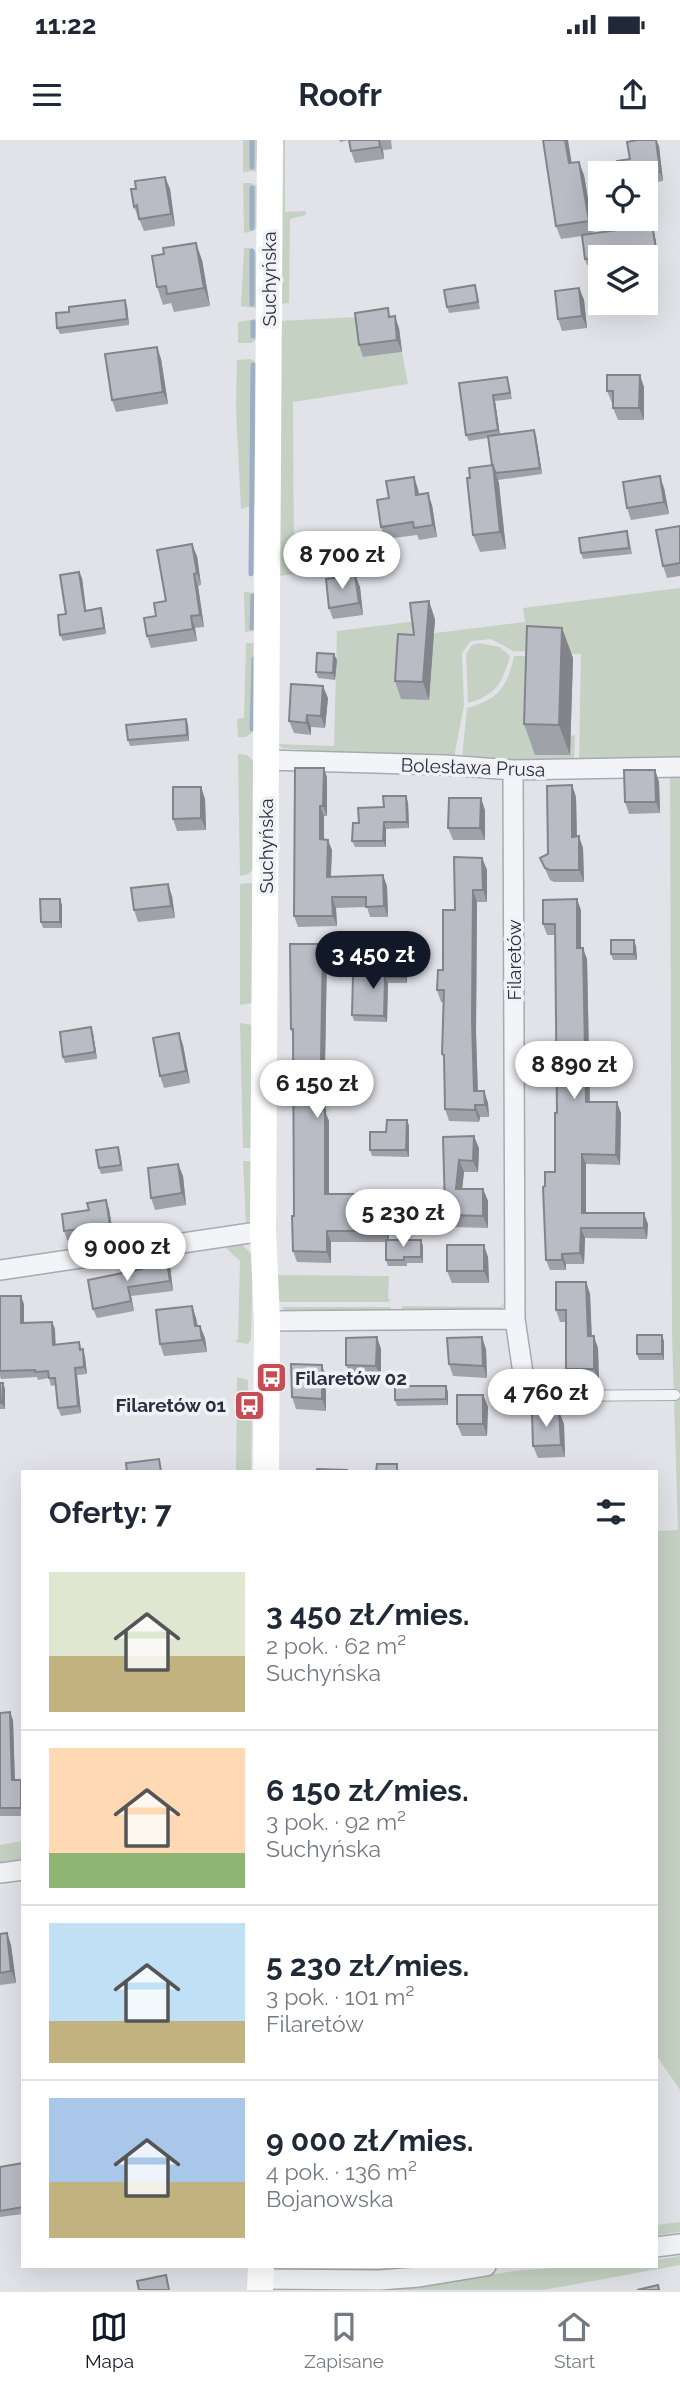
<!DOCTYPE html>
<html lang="pl">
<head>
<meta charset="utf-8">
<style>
	:root { --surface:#fff; --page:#f6f6f7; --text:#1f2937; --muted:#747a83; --line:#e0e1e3; --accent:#111827 }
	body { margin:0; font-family:Raleway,sans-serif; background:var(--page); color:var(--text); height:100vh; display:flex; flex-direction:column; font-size:26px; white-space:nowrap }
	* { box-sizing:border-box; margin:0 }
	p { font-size:23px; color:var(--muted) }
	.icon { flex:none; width:38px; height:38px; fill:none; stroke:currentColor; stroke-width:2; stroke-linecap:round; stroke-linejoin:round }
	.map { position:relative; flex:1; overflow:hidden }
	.details { position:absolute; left:21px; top:1330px; width:637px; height:798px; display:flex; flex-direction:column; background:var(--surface); border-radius:0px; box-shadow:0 7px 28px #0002 }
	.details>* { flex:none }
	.fabs { position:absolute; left:588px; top:21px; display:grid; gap:14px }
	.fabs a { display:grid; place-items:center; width:70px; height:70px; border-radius:0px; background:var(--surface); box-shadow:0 7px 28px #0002; font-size:35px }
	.price { position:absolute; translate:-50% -60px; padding:0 16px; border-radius:24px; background:#fff; color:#222; font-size:23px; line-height:46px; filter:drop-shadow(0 2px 4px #0008) }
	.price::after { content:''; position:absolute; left:50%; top:42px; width:21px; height:16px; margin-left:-10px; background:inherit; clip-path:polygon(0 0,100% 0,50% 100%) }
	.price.selected { background:var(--accent); color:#fff }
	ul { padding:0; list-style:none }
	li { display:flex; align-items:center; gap:21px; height:175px; padding:0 28px }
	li+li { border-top:2px solid var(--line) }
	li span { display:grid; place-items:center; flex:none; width:196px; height:140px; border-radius:0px; color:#555 }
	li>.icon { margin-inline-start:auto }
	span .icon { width:84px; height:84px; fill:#fffc; stroke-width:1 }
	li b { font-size:30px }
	h2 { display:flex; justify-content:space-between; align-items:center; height:84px; padding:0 28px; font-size:30px }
	.status { display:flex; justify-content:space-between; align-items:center; height:49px; padding:0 35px; background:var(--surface); direction:ltr }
	.status svg { height:19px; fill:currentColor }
	header { display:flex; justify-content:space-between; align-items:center; height:91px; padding:0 28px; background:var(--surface); font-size:32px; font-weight:700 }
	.dock { display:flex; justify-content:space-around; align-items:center; height:98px; border-top:2px solid var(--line); background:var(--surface); font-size:19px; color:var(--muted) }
	.dock a { display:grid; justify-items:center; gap:4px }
	.dock .selected { color:var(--accent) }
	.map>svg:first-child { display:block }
	.green { fill:#c5d2c3 }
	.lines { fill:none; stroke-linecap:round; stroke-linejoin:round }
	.stream { stroke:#9eaec6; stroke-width:5 }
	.lane-casing { stroke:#a6aab3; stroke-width:12 }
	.street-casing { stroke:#a6aab3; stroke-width:22 }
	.lane { stroke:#f3f4f7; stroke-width:10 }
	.street { stroke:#f3f4f7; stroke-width:19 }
	.secondary { stroke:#fff; stroke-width:26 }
	.wall { fill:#9fa2a9 }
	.shaded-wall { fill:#82848a }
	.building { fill:#b9bcc5; stroke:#82848a; stroke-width:2 }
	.labels { text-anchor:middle; stroke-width:7; stroke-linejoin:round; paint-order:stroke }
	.street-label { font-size:19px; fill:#2a303f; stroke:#f0f2f6 }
	.poi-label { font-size:19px; font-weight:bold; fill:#2a303f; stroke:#f0f2f6; text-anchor:start }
</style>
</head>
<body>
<div class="status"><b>11:22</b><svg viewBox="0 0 49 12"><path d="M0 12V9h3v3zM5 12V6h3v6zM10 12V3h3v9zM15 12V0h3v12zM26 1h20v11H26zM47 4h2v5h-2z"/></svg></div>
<header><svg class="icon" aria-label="menu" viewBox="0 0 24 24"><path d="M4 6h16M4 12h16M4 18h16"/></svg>Roofr<svg class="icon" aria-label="share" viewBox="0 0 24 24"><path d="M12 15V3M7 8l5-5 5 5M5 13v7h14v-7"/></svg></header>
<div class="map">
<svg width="680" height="2150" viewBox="0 0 680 2150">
	<rect width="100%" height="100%" fill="#e1e3e9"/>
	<!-- green -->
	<path class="green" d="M243 0H258L256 31 243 32Z
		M282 0H285V72L305 71 306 75 290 79 289 163 281 164Z
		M243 43H252L258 47V86L253 91 244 93Z
		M244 108H252L257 114 256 168 241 166Z
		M358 177 363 217 402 212 408 244 293 262 294 434 279 436V181Z
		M258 179V198L251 203H238V182Z
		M251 219 258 224V364L241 369 236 269 237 220Z
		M680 448V621L579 622 581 514 513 511 491 499 471 501 462 513 464 565 454 618 351 614 282 608 278 604 334 606 337 491 417 481 419 495 525 482 523 468Z
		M244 452 254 453 255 491 245 492Z
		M246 503H254V591L246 597H238L237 579 244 578Z
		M480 503 500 507 510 516C502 543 497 555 468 563L466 514 472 505Z
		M514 516H539L569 615 570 596 575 595 574 620 570 622 462 618 467 568C499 559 507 547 514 516Z
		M238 614 247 615 254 621 253 730 248 734 240 736Z
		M680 631V1950L656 1915V1391L678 1390 672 1194 670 636Z
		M251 743 253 745 252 863 240 865V744Z
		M240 883 253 885 254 1008H243Z
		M243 1021H254L252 1079 246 1084Z
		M240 1102 253 1116 251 1199 248 1204 235 1202 238 1199 240 1121 224 1106Z
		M505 1105H507L506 1164 500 1169 402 1170V1166L500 1167 504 1164Z
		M277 1135 389 1136 388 1159H391L388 1162H281L278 1160Z
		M282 1167H391L389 1171 285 1170Z
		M237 1237 248 1240 247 1273 252 1277 251 1332H236Z
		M23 1701V1723L0 1726V1705Z
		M680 2082V2092L656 2095V2085Z
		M680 2116V2125L544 2150H289V2148L404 2149 514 2131 577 2126H656V2120Z"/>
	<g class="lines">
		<!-- stream -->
		<path class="stream" d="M252 27V0
			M252 48V88
			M252 164V111
			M253 182V196
			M251 434 253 225
			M252 488 253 456
			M252 589 254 519"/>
		<defs>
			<path id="lane" d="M528 1249 546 1256 675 1255"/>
			<path id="street" d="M266 620 445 625 513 630 680 627
				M513 630 515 1179 523 1233 528 1249
				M0 1130 263 1091
				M267 1181 515 1179
				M0 1733 23 1730
				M656 2107 680 2104
				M260 2139 379 2140 419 2137 486 2126"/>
		</defs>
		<!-- lane casing -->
		<use href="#lane" class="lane-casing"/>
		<!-- street casing -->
		<use href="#street" class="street-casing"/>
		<!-- lane -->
		<use href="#lane" class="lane"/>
		<!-- street -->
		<use href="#street" class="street"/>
		<!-- secondary -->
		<path class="secondary" d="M266 1332 267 1181 263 1091 270 0
			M260 2150 261 2126"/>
	</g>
	<!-- wall -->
	<path class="wall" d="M339 0H391L392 9 383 10 384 19 355 23 351 11 349 0 340 2Z
		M637 0H656L659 6 663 41 646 44V33L630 19Z
		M571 23 584 35 593 93 654 91 658 115 645 117H600V124L587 125 585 119 582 96 561 99 556 86Z
		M165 37 170 49 175 86 144 91 134 67 136 49Z
		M202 120 210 166 174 172 171 163 163 165 157 147Z
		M579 148 584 160 587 188 562 191 558 179Z
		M477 151 480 169 449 173 447 167Z
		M127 166 129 185 60 194 57 188Z
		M391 176 399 188 402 212 363 217 359 205Z
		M157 207 161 219 168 264 116 272 112 260Z
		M459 243H509L512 259 495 261 500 295 536 296 542 334 498 340 506 409 480 412 473 395 470 338 492 325 488 298 469 301 466 295Z
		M644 247V280H618L613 268V263H612L607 251Z
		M414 337 419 355 432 365 437 397 419 400 417 395 385 399 381 387 389 358Z
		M664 348 669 374 631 380 627 368Z
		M680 386V436L667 438 663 426Z
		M629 397 632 414 583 419 581 413Z
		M197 416 201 445 198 446 204 487 195 488 197 501 151 508 147 496 166 461Z
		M355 435 360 447 363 475 333 479 329 468Z
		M82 438 86 471 103 475 106 494 63 501 60 495 66 474Z
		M435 479 429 560 401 559 395 541 414 495Z
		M562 488 573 518 570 615H535L524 584Z
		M337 520 335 540 318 538 316 532Z
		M328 558 325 588 311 587V595L294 593 289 581Z
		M186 579 188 585 189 601 130 606 128 600Z
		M324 628 327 638V676H324V700L332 710 331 737 387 746 388 777H370L367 767 336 768 337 786 298 787 294 776Z
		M655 630 659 642 660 673 629 674 625 662Z
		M572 645 576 657 577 697 583 708 584 742H554L550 740 540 718 548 714Z
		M201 647 205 659 206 690 177 691 173 679Z
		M408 662 409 688 386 689V707H355L352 701 359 683 384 667Z
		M485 670V700H453L448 688Z
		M482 718 487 730V762H477L476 892 478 951H484L488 963 489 977H480L479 982 449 981 445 969V922L442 914 443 862H441L437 850 443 830 455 770Z
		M172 756 175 778 138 782 134 770Z
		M62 765V788H43L41 782Z
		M581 770V808L587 819 590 962 621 973 620 1025 586 1024V1073L648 1084 647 1099 585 1098 584 1124H566V1130H550L546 1120 545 1046 555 1032 557 973 555 795H547L543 784Z
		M323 804 327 815 325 925 327 931V949H324L326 974 329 981V1054L388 1065 389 1100 423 1106V1123H407V1126H388L386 1120V1102H331V1123L297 1122 293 1111 294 1076 293 896 291 889Z
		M636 806 637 820H613L611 814Z
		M405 823 407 829V843H388L387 882 354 881 352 875 385 835Z
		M93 893 97 919 65 923 63 917Z
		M183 905 190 943 164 948 160 936Z
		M407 980 409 986V1017L372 1016 370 1010 386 992Z
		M443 997 479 1008 478 1032H464L462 1049H483L488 1061V1088L453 1087 451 1080H449L445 1068Z
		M118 1007 120 1013 123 1031 101 1034 99 1028Z
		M178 1024 183 1036 186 1065 155 1070 151 1058Z
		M106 1060 109 1069 113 1093 67 1100 64 1091 89 1070Z
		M166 1117 170 1126 173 1151 131 1156 134 1171 97 1178 93 1169 142 1129Z
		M488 1117 489 1143H452L447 1131Z
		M586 1142 590 1154 592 1196 598 1208 599 1241H571L566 1229V1182H560L556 1170Z
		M0 1156 24 1164V1183L52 1182 55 1189V1205L79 1202 85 1217 87 1234 77 1235 81 1273 61 1276 58 1268 56 1245 51 1246 49 1238 38 1240 37 1237 1 1239 0 1236Z
		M192 1166 196 1178 198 1186H200L205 1198 207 1212 164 1216 160 1204Z
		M377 1197 381 1209V1238L351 1237 346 1225Z
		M664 1201V1220H639L637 1214Z
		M486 1209 487 1238 453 1236 449 1224Z
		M326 1237V1271L296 1269 292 1257Z
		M0 1243H3L5 1249V1269H0Z
		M446 1246 448 1252V1265L397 1266 395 1260Z
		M483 1255 488 1267 487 1296H462L457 1284Z
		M559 1272 564 1284 565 1317 538 1318 533 1306Z
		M0 1573 13 1580 15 1640 23 1644V1676H0Z
		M7 1793 11 1805 16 1843 0 1845V1794Z
		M23 2023V2074L0 2077V2027Z"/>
	<!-- shaded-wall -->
	<path class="shaded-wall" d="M379 0 383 10 384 19 380 7Z
		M565 0H568L574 37 569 23Z
		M656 0 659 6 663 41 660 32Z
		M579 22 584 35 594 94 589 81Z
		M165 37 170 49 175 86 171 74Z
		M652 85 654 91 658 115 656 109Z
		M196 103 202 120 210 166 204 148Z
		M579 148 584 160 587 188 582 176Z
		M125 160 127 166 129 185 127 179Z
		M395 176 399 188 402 212 397 200Z
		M157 207 161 219 168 264 163 252Z
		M640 235 644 247V280L639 268Z
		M493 255 495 261 500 296 498 290Z
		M534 290 536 296 542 334 540 328Z
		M493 325 499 343 506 409 500 392Z
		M660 336 664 348 669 374 664 362Z
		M414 337 418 349 421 367 416 355Z
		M428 353 432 365 437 397 433 385Z
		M192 404 197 416 201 445 197 433Z
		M79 432 82 438 87 477 85 471Z
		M194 434 198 446 204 487 200 475Z
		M355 435 360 447 363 475 359 463Z
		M429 461 435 479 429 560 423 542Z
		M101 468 103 475 106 494 104 488Z
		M191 476 195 488 197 501 193 489Z
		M562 488 573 518 570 615 559 585Z
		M334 514 337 520 335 540 333 533Z
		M323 546 328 558 325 588 321 576Z
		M307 575 311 587V595L306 583Z
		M186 579 188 585 189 601 187 595Z
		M324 628 327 638V676L323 666Z
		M655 630 659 642 660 673 656 662Z
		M572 645 576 657 577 709 572 697Z
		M201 647 205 659 206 690 201 678Z
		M406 656 408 662 409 688 407 682Z
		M481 658 485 670V700L480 688Z
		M320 666 324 676V710L320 699Z
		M384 682 386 689V707L383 701Z
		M579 696 583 708 584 742 579 730Z
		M328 700 332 710 330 747 327 737Z
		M482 718 487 730V762L483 750Z
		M383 735 387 746 388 777 384 766Z
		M168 744 172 756 175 778 171 766Z
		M473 750 477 762 476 892 478 962 474 951 472 880Z
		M332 757 336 768 337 786 333 776Z
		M60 759 62 765V788L60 782Z
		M577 759 581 770V818L577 808Z
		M634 800 636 806 637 820 634 814Z
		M323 804 327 815 325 925 327 931V949L323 938 321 920Z
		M583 808 587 819 590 972 586 962Z
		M405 823 407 829V843L405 837Z
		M385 837 388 843 387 882 384 876Z
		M91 887 93 893 97 919 95 912Z
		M179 893 183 905 190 943 186 931Z
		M320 938 324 949 326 974 329 981V1065L325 1054 323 970Z
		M484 951 488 963 489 977 485 965Z
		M617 962 621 973 620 1025 616 1015Z
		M475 965 480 977 479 982 475 970Z
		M407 980 409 986V1017L406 1010Z
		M474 996 479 1008 478 1032 473 1021Z
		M582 1014 586 1024V1083L582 1073Z
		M459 1020 464 1032 461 1060 456 1049Z
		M178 1024 183 1036 186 1065 182 1053Z
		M483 1049 488 1061V1088L483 1076Z
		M384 1054 388 1065 389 1102 385 1091Z
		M106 1060 109 1069 113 1093 110 1085Z
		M644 1073 648 1084 647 1099 644 1088Z
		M581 1088 585 1098 584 1124 580 1113Z
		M327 1091 331 1102V1123L327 1112Z
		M421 1100 423 1106V1123L421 1117Z
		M484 1105 488 1117 489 1143 484 1131Z
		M562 1114 566 1124V1130L562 1120Z
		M166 1117 170 1126 173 1151 170 1141Z
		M586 1142 590 1154 592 1208 588 1196Z
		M128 1147 131 1156 134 1171 131 1161Z
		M21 1156 24 1164V1191L21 1183Z
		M192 1166 196 1178 199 1198 195 1186Z
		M52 1182 55 1189 56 1213 53 1205Z
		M200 1186 205 1198 207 1212 202 1200Z
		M662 1195 664 1201V1220L662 1214Z
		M594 1196 598 1208 599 1241 594 1229Z
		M377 1197 381 1209V1238L376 1226Z
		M482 1197 486 1209 487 1238 483 1226Z
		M83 1209 85 1217 87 1234 84 1227Z
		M322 1225 326 1237V1271L322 1259Z
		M75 1228 77 1235 81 1273 78 1266Z
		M3 1243 5 1249V1269L2 1263Z
		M446 1246 448 1252V1265L446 1259Z
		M483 1255 488 1267 487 1296 483 1284Z
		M559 1272 564 1284 565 1317 561 1305Z
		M10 1572 13 1580 15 1648 12 1640Z
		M21 1640 23 1644V1672L21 1668Z
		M7 1793 11 1805 16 1843 11 1831Z"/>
	<!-- building -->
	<path class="building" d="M349 0H379L380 7 351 11Z
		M543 0H565L569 23 579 22 589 81 556 86Z
		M637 0H656L660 32 646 34 619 33 617 21 630 19 627 2Z
		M165 37 171 74 139 79 137 65 134 67 131 49H136L135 41Z
		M652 85 656 109 585 119 582 95Z
		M196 103 204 148 167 154 166 146 157 147 152 116 164 114 163 108Z
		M475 145 478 162 447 167 444 150Z
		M579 148 582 176 558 179 555 151Z
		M125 160 127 179 57 188 56 173 69 172V167Z
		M388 168 389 177 395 176 397 200 359 205 355 173Z
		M157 207 163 252 112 260 105 214Z
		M607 235H640L639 268H613V251H607Z
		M507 237 510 253 493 255 498 290 466 295 459 243Z
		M534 290 540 328 496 333 492 325 488 296Z
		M493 325 500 392 473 395 467 338H470L469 328Z
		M660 336 664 362 627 368 623 342Z
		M414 337 416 355 428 353 433 385 414 388 413 382 381 387 377 360 389 358 386 341Z
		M680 386V423L663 426 656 390Z
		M627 391 629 408 581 413 579 398Z
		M192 404 197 433 194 434 200 475 191 476 193 489 147 496 144 478 156 476 154 463 166 461 157 410Z
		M79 432 85 471 101 468 104 488 60 495 58 475 66 474 60 435Z
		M355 435 359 463 329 468 326 439Z
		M429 461 423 542 395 541 398 494 414 495 410 463Z
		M527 486 562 488 559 585 524 584Z
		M317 513 334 514 333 533 316 532Z
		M291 544 323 546 321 576 307 575 306 583 289 581Z
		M186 579 187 595 128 600 126 585Z
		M295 628H324L323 666H320V699L328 700 327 737 383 735 384 766 366 767V757H332L333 776H294Z
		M624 630H655L656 662H625Z
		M572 645V697L579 696V730H550L545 728 540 718 548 714 547 646Z
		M173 647H201V678L173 679Z
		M383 656H406L407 682H384L383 701H352L353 683H359L358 668 384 667Z
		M449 658H481L480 688H448Z
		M454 717 482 718 483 750H473L472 880 474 951H484L485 965H475V970L445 969 444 915 442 914 444 850H437L438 830H443V770H455Z
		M168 744 171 766 134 770 131 748Z
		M40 759H60V782H41Z
		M577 759V808H583L586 962H617L616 1015 582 1014V1073H644V1088H581L580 1113 562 1114V1120H546L543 1047 545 1046V1032H555V973H557L555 784H543V760Z
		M611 800H634V814H611Z
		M290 804H323L321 920H323V938H320L323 970H325V1054H384L385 1091H327V1112L293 1111 292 1076H294L293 889H291Z
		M384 823H405V837H385L384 876 352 875 353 835H385Z
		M91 887 95 912 63 917 60 892Z
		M179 893 186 931 160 936 153 898Z
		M387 980H407L406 1010H370V992H386Z
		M474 996 473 1021 459 1020 456 1049H483V1076L449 1075V1069L445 1068 443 997Z
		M118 1007 121 1025 99 1028 96 1010Z
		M178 1024 182 1053 151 1058 148 1028Z
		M106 1060 110 1085 64 1091 62 1074 89 1070 87 1063Z
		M386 1100H421V1117H404V1120H386Z
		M447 1105H484V1131H447Z
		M166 1117 170 1141 128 1147 131 1161 93 1169 88 1140 142 1129 141 1120Z
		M556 1142H586L588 1196H594V1229H566V1170H556Z
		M0 1156H21V1183L52 1182 53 1205 79 1202 80 1210 83 1209 84 1227 75 1228 78 1266 58 1268 55 1238H49L48 1231 35 1232V1230L0 1231Z
		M192 1166 195 1186H200L202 1200 160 1204 156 1170Z
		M637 1195H662V1214H637Z
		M377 1197 376 1226 346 1225V1198Z
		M482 1197 483 1226 449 1224 447 1198Z
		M291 1224 322 1225V1259L292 1257Z
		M0 1243H3L2 1263H0Z
		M395 1246H446V1259L395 1260Z
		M457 1255H483V1284H457Z
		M559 1272 561 1305 533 1306 532 1273Z
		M159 1319 161 1332H127L126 1323Z
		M377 1324H397V1332H376Z
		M317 1329 347 1330V1332H317Z
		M10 1572 12 1640H21V1668H0V1573Z
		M7 1793 11 1831 0 1833V1794Z
		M23 2023V2067L0 2071V2027Z
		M166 2135 169 2150H139L137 2141Z
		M658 2145 659 2150H637Z"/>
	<!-- icons -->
	<defs>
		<symbol id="bus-square" viewBox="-11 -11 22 22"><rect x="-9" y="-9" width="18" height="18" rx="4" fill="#c54e55" stroke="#f0f2f6"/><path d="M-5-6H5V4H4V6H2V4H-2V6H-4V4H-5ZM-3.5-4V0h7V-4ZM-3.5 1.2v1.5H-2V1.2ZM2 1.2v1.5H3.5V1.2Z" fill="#fff"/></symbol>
	</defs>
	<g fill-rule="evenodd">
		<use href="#bus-square" x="254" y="1220" width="35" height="35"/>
		<use href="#bus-square" x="232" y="1248" width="35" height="35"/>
	</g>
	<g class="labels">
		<!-- street labels -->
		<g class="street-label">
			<text transform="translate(269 139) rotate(-90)" y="7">Suchyńska</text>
			<text transform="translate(473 627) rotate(2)" y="7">Bolesława Prusa</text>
			<text transform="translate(266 706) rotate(-90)" y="7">Suchyńska</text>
			<text transform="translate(514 820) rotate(-90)" y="7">Filaretów</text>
		</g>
		<!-- poi labels -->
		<g class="poi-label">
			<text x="295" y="1245">Filaretów 02</text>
			<text x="226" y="1272" text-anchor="end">Filaretów 01</text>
		</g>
	</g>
</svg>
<div class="fabs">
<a><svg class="icon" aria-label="locate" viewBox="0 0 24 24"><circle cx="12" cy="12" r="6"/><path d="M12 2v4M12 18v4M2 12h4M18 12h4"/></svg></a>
<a><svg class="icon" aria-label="layers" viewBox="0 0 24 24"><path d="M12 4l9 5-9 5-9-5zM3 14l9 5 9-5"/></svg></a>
</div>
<b class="price" style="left:342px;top:451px">8 700 zł</b>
<b class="price selected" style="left:373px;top:851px">3 450 zł</b>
<b class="price" style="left:574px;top:961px">8 890 zł</b>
<b class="price" style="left:317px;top:980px">6 150 zł</b>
<b class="price" style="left:403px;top:1109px">5 230 zł</b>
<b class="price" style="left:127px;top:1143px">9 000 zł</b>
<b class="price" style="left:546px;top:1289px">4 760 zł</b>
<section class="details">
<h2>Oferty: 7<svg class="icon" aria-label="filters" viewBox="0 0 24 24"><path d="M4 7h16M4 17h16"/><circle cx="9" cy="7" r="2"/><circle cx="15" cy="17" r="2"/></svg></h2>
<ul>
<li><span style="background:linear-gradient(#dfe7d0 60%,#c2b280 0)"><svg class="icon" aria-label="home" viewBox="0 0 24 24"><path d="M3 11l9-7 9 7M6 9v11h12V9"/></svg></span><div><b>3 450 zł/mies.</b><p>2 pok. · 62 m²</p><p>Suchyńska</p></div></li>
<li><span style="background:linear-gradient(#ffd9b3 75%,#8fb573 0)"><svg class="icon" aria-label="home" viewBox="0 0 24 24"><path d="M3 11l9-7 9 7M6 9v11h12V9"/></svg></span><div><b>6 150 zł/mies.</b><p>3 pok. · 92 m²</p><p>Suchyńska</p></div></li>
<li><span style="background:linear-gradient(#bfe0f5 70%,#c2b280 0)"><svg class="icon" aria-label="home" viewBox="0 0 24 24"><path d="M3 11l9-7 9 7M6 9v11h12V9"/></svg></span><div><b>5 230 zł/mies.</b><p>3 pok. · 101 m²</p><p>Filaretów</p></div></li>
<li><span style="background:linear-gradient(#a9c7e8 60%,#c2b280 0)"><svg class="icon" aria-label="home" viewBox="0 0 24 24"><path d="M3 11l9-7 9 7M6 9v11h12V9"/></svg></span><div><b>9 000 zł/mies.</b><p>4 pok. · 136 m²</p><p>Bojanowska</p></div></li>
</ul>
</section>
</div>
<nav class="dock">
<a class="selected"><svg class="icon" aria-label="map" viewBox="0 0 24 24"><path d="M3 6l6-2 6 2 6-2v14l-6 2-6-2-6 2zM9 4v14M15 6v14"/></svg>Mapa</a>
<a><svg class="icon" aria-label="saved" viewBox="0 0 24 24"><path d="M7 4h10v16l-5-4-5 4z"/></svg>Zapisane</a>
<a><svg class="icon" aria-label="home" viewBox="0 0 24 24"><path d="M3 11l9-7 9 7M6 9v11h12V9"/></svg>Start</a>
</nav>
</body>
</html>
